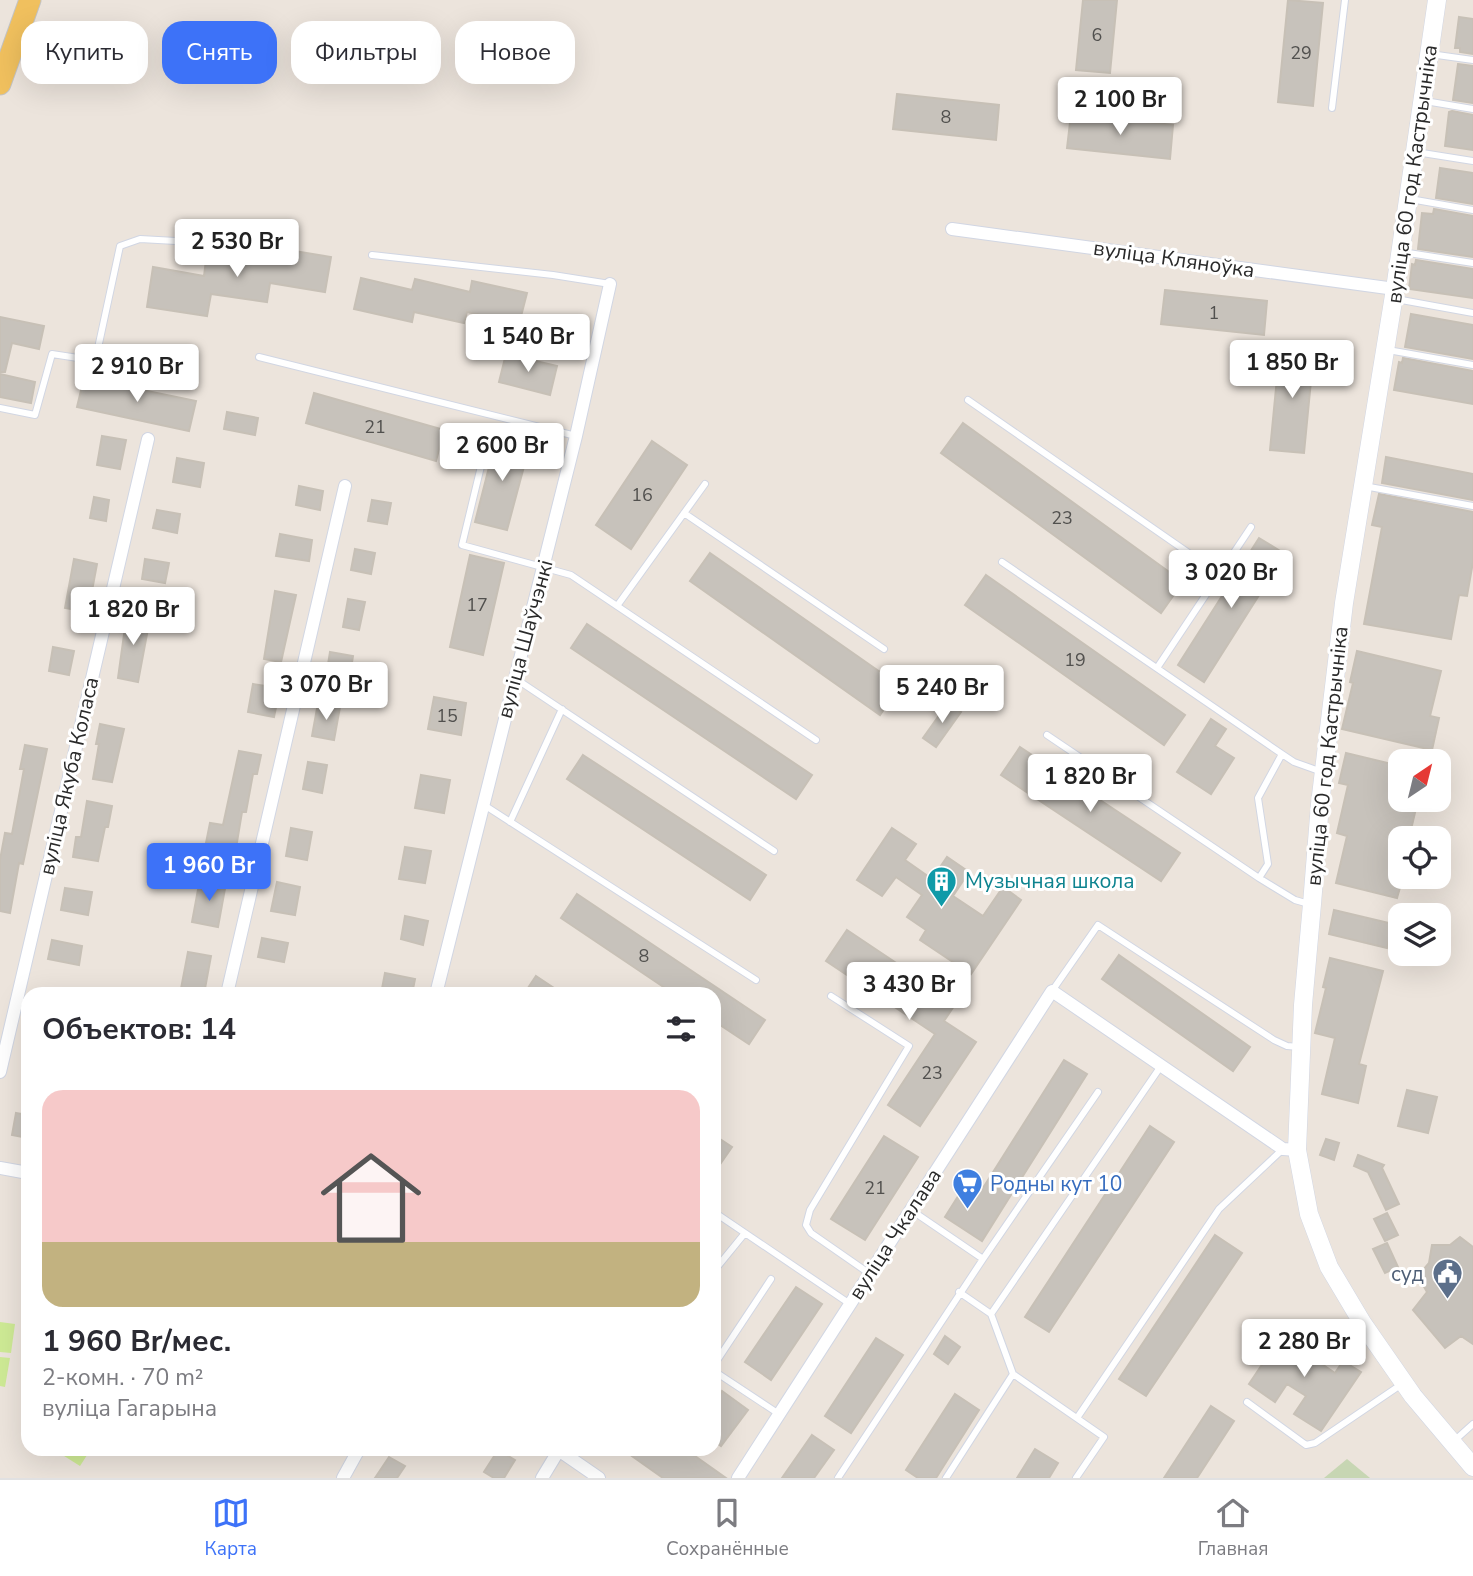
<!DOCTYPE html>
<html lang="ru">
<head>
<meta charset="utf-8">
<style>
	:root { --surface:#fff; --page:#f2f2f3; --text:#2b2b33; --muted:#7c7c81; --line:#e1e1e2; --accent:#3d72f8 }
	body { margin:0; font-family:"Nunito Sans",sans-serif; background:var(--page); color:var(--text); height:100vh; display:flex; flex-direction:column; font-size:26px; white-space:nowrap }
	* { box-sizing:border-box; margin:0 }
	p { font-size:23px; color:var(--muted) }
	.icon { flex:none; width:38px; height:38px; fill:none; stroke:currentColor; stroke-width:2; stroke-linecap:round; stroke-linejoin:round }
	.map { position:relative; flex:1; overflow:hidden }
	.sheet { position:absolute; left:21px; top:987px; width:700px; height:469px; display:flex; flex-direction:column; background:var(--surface); border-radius:21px; box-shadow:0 7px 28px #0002 }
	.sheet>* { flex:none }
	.top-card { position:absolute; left:21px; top:21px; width:700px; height:63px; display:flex; gap:14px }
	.needle { width:46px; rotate:35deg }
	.tools { position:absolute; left:1388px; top:749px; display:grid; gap:14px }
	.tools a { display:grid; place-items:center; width:63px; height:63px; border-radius:14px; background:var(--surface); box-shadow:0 7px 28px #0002; font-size:35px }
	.price { position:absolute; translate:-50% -60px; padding:0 16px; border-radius:7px; background:#fff; color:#222; font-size:23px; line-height:46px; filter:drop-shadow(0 2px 4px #0008) }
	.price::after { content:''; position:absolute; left:50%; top:42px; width:21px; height:16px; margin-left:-10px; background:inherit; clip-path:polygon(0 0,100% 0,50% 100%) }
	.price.current { background:var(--accent); color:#fff }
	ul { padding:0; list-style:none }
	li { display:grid; align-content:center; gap:14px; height:371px; padding:0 21px }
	li span { display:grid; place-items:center; height:217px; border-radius:21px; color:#555 }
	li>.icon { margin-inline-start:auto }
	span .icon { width:126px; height:126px; fill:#fffc; stroke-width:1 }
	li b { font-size:30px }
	h2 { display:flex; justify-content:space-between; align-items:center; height:84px; padding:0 21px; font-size:30px }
	.tag { padding:0 24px; border-radius:21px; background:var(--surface); box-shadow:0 7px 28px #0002; font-size:24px; line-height:63px }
	.tag.current { background:var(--accent); color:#fff }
	.tabs { display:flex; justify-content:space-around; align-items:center; height:98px; border-top:2px solid var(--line); background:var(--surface); font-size:19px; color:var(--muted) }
	.tabs a { display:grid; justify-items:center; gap:4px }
	.tabs .current { color:var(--accent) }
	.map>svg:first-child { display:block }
	.cemetery { fill:#c7d6b3 }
	.pitch { fill:#ceea95 }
	.building { fill:#c7c2bb; stroke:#c7c0b6; stroke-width:2 }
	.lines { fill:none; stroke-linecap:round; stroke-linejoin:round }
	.lane-casing { stroke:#d1d6e3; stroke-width:8 }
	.street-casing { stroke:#d1d6e3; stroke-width:14 }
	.secondary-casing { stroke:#d1d6e3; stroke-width:19 }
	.primary-casing { stroke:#c3c3c3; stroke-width:23 }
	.lane { stroke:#fff; stroke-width:6 }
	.street { stroke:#fff; stroke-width:12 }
	.secondary { stroke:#fff; stroke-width:18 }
	.primary { stroke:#f0c05e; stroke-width:21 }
	.labels { text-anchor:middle; stroke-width:6; stroke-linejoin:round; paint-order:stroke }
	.number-label { font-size:18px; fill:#51504e }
	.street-label { font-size:21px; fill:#2a2a2a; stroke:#fff }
	.culture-label { font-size:21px; fill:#0d838f; stroke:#fff; text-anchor:start }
	.shop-label { font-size:21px; fill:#366cbe; stroke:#fff; text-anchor:start }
	.service-label { font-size:21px; fill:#4e5e75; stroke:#fff; text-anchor:end }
</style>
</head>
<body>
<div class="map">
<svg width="1473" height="1478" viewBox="0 0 1473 1478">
	<rect width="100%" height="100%" fill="#ece4dc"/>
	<!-- cemetery -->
	<path class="cemetery" d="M1347 1459 1370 1478H1324Z"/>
	<!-- pitch -->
	<path class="pitch" d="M0 1322 15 1324 11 1353 0 1352Z
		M0 1357 10 1358 5 1387 0 1386Z
		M53 1449H91L80 1466Z"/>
	<!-- building -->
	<path class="building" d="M1083 0H1117L1110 73 1076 70Z
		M1288 0 1323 3 1313 106 1278 102Z
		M1459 17 1473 19V54L1460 52V48H1455Z
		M1458 64 1473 66V103L1453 100Z
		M897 94 999 105 996 140 893 129Z
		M1452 111 1473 115V150L1445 146 1449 112Z
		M1071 114 1173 125 1170 159 1067 148Z
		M1440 168 1473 173V204L1436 198Z
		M1434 209 1473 216V257L1418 249 1422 213 1433 214Z
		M264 246 331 257 325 292 270 283 267 302 211 294 207 316 147 307 153 267 204 276 207 252 262 260Z
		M1416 260 1473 269V298L1409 289 1412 264 1415 265Z
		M361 278 412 290 415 279 470 292 472 281 527 293 519 324 467 312 464 323 414 312 412 322 354 309Z
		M1165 290 1267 301 1264 335 1161 324Z
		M1411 314 1473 325V359L1405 347Z
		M0 317 44 326 39 349 12 343 5 372H0Z
		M1280 347 1314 350 1304 453 1270 450Z
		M506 354 557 366 550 395 499 382Z
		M1403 358 1473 371V404L1394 390 1399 362 1402 363Z
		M0 374 35 382 31 403 0 397Z
		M84 378 196 401 189 431 77 407Z
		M314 393 444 430 436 461 306 423Z
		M227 412 258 418 255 435 224 429Z
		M963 423 1183 582 1161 613 941 453Z
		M102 436 126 440 120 469 97 465Z
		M497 436 530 444 507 530 475 522Z
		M652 441 687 465 631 549 596 525Z
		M1386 457 1473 474V500L1382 483Z
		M177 458 204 463 200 487 173 482Z
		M299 486 323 491 320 510 296 505Z
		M1379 494 1473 512V562L1467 596 1459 595 1451 639 1364 624 1382 527 1372 525Z
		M94 497 109 500 106 521 90 518Z
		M372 500 391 503 387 524 368 521Z
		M157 510 180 514 177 533 153 528Z
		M280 534 312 540 309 561 276 556Z
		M1259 538 1285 554 1204 682 1178 665Z
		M355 549 375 553 371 574 351 570Z
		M710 553 900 686 880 715 690 581Z
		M470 555 504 563 483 655 450 647Z
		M74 559 97 564 88 612 65 608Z
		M145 559 169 563 165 583 142 579Z
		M986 575 1185 715 1164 745 965 605Z
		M275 591 296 595 281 662 264 659Z
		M348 599 365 602 359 630 343 627Z
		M127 613 150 618 138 682 118 678Z
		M587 624 812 775 796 799 571 648Z
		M53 647 74 651 69 675 49 671Z
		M1357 651 1441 671 1430 716 1439 718 1432 750 1342 729 1353 683 1350 682Z
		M330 652 353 656 349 681 326 677Z
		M253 684 280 688 274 717 248 712Z
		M434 697 466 703 461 735 428 729Z
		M318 703 340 707 334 740 312 736Z
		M948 703 961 712 936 747 923 738Z
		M1211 719 1226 729 1215 746 1234 758 1211 794 1177 772Z
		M100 724 124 729 112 782 93 779 99 744H96Z
		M25 745 47 749 23 864 19 863 10 913 0 911V860L5 833 12 834 24 769H20Z
		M1020 747 1180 853 1161 881 1001 775Z
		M239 751 261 755 257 774H253L246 812H242L236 848 206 843 210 823 223 825Z
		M1346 753 1400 766V800H1418L1409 838H1400V877H1403L1397 898 1336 883 1347 836 1337 833 1348 785 1339 783Z
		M583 755 766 875 750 900 567 779Z
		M308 762 327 765 322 793 303 789Z
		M421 775 450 780 444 813 415 808Z
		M87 801 112 806 108 827H105L98 861 73 857 76 837H81Z
		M291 828 312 832 307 860 286 856Z
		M892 828 916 844 905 860 932 879 947 857 969 872 953 896 983 916 1003 887 1021 900 971 974 920 940 926 930 907 917 922 895 896 877 882 896 857 880Z
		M405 847 431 851 425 883 399 879Z
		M200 879 226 883 218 927 192 922Z
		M277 882 300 887 295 915 271 911Z
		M65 888 92 892 88 915 61 910Z
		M577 894 765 1020 749 1044 714 1021V994H674L561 918Z
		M1334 910 1393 924 1387 948 1329 934Z
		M405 916 428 921 423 945 401 939Z
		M847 930 956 1003 944 1021 976 1042 920 1126 888 1105 935 1034 826 961Z
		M262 938 288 943 284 962 258 957Z
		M52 940 82 946 79 965 48 959Z
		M188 952 211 956 204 994H180Z
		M1119 955 1250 1047 1233 1071 1102 979Z
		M1330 958 1383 971 1359 1064 1366 1066 1358 1103 1322 1094 1335 1038 1315 1033 1326 988 1323 987Z
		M385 973 415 979 412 994H381Z
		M536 976 563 994H524Z
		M1064 1060 1087 1074 982 1241 945 1217 969 1179 983 1188Z
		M1407 1090 1437 1097 1428 1133 1398 1126Z
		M16 1113 28 1115V1138L12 1135Z
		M1150 1126 1174 1142 1049 1332 1025 1317Z
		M714 1135 732 1147 714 1173Z
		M884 1136 918 1157 865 1240 831 1219Z
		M1326 1139 1339 1143 1334 1160 1320 1155Z
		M1358 1155 1384 1165 1382 1168 1399 1204 1386 1210 1368 1172 1354 1166Z
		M1387 1213 1398 1235 1385 1241 1374 1219Z
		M1215 1235 1242 1253 1146 1396 1119 1379Z
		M1460 1237 1473 1247V1344L1461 1336 1445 1348 1413 1310 1427 1292 1418 1276 1429 1263 1432 1245H1450Z
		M1387 1243 1398 1267 1385 1273 1373 1249Z
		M796 1287 822 1304 771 1380 745 1362Z
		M1290 1323 1306 1334 1297 1347 1335 1373 1343 1361 1361 1372 1321 1431 1294 1414 1306 1396 1287 1384 1275 1402 1249 1384Z
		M945 1336 960 1347 948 1364 934 1354Z
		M876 1338 903 1355 851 1433 825 1416Z
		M722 1391 748 1410 721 1446 714 1441V1403Z
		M955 1394 979 1410 936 1478H918L906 1470Z
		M1211 1406 1234 1421 1197 1478H1164Z
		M812 1435 834 1450 814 1478H782Z
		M622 1449H685L726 1478H663Z
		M1035 1449 1058 1463 1049 1478H1017Z
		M498 1450 515 1460 504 1478H494L484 1472Z
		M389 1457 405 1466 397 1478H375Z"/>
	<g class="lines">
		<defs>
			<path id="lane" d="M1430 54 1473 60
				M1425 101 1473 109
				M1332 108 1345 0
				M1416 152 1473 161
				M1410 199 1473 210
				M1402 252 1473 263
				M372 255 553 275 610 284
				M1396 299 1473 313
				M1388 350 1473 365
				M259 357 576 436
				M95 362 120 246 140 239 194 242 209 235 262 236
				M968 400 1219 574
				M0 408 35 415 52 354 188 375
				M483 458 462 545 571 575 816 740
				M1364 486 1473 506
				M684 513 884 649
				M1002 562 1282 754
				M617 606 705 484
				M1157 668 1251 527
				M516 679 774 851
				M1047 735 1259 878
				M484 805 756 980
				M510 822 562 709
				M1309 904 1295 900 1259 878 1268 864 1258 798 1282 754 1294 762 1322 772
				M1052 991 1098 925 1274 1040 1287 1046 1299 1047
				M831 996 909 1046 810 1210 806 1225 811 1233 870 1274
				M911 1210 983 1259 1098 1092
				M714 1212 745 1233
				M714 1271 745 1233 850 1304
				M959 1292 991 1314 1013 1374 1104 1437 1076 1478
				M991 1314 1161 1066
				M714 1365 771 1279
				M714 1371 779 1414
				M1247 1402 1306 1445 1315 1443 1402 1384
				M1077 1418 1219 1209 1283 1149
				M1454 1441 1473 1424
				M838 1478 983 1259
				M946 1478 1013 1374"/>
			<path id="street" d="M952 229 1395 289
				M227 994 345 486
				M436 994 576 436 610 284
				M0 1072 148 439
				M0 1168 28 1173
				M557 1449 599 1478
				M343 1478 359 1449
				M542 1478 559 1450
				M738 1478 1052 991 1283 1149 1297 1150"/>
			<path id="secondary" d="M1437 0 1395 289 1344 603 1320 804 1312 904 1303 1005 1297 1150 1309 1214 1329 1267 1363 1324 1413 1396 1473 1467"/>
			<path id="primary" d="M0 84 30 0"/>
		</defs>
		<!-- lane casing -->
		<use href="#lane" class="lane-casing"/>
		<!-- street casing -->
		<use href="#street" class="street-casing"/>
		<!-- secondary casing -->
		<use href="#secondary" class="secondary-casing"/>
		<!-- primary casing -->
		<use href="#primary" class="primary-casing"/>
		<!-- lane -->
		<use href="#lane" class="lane"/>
		<!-- street -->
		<use href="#street" class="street"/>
		<!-- secondary -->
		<use href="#secondary" class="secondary"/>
		<!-- primary -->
		<use href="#primary" class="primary"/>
	</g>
	<!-- icons -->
	<defs>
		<symbol id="building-pin" viewBox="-11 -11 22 30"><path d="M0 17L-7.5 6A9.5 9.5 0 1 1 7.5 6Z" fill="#0f9aa8" stroke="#fff"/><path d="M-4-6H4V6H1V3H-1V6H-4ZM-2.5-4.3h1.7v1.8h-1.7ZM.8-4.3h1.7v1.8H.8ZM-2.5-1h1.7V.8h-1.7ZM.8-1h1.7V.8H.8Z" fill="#fff"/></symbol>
		<symbol id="supermarket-pin" viewBox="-11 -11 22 30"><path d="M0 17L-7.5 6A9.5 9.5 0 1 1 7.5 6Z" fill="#3f7fe0" stroke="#fff"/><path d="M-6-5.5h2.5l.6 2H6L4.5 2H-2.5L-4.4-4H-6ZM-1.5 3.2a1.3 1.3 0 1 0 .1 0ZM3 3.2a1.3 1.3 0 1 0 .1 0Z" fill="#fff"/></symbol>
		<symbol id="civic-pin" viewBox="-11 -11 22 30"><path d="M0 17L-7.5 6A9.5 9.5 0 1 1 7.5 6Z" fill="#5c6f8a" stroke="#fff"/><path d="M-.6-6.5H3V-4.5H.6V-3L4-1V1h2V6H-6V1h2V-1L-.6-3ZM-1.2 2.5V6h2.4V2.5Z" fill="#fff"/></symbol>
	</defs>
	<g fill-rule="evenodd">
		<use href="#building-pin" x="924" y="864" width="35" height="47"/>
		<use href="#supermarket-pin" x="950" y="1166" width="35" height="47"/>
		<use href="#civic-pin" x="1430" y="1256" width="35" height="47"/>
	</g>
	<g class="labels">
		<!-- number labels -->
		<g class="number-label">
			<text x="1097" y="41">6</text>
			<text x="1301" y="59">29</text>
			<text x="946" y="123">8</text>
			<text x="1214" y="319">1</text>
			<text x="375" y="433">21</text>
			<text x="642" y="501">16</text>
			<text x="1062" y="524">23</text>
			<text x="477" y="611">17</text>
			<text x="1075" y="666">19</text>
			<text x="447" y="722">15</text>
			<text x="644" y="962">8</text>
			<text x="932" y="1079">23</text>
			<text x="875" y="1194">21</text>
		</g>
		<!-- street labels -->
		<g class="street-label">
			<text transform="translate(1412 174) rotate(-82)" y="7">вуліца 60 год Кастрычніка</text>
			<text transform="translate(1174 259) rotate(8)" y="7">вуліца Кляноўка</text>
			<text transform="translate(525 639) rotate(-75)" y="7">вуліца Шаўчэнкі</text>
			<text transform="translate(1327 756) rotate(-84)" y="7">вуліца 60 год Кастрычніка</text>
			<text transform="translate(69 776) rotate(-77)" y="7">вуліца Якуба Коласа</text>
			<text transform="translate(895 1234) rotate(-57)" y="7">вуліца Чкалава</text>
		</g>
		<!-- culture labels -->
		<g class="culture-label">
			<text x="965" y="888">Музычная школа</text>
		</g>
		<!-- shop labels -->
		<g class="shop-label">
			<text x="990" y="1191">Родны кут 10</text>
		</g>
		<!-- service labels -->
		<g class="service-label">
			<text x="1424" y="1281">суд</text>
		</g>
	</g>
</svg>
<div class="tools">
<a><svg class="needle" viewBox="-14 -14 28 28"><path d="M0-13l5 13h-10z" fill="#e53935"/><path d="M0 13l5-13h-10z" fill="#7c7c81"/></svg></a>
<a><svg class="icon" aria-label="locate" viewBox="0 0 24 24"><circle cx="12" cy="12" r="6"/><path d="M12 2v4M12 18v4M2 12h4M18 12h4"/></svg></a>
<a><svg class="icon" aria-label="layers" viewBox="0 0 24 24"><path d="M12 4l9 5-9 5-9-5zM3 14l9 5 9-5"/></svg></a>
</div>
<b class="price" style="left:1120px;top:137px">2 100 Br</b>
<b class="price" style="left:237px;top:279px">2 530 Br</b>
<b class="price" style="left:528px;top:374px">1 540 Br</b>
<b class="price" style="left:1292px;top:400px">1 850 Br</b>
<b class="price" style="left:137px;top:404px">2 910 Br</b>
<b class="price" style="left:502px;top:483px">2 600 Br</b>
<b class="price" style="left:1231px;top:610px">3 020 Br</b>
<b class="price" style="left:133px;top:647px">1 820 Br</b>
<b class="price" style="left:326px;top:722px">3 070 Br</b>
<b class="price" style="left:942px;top:725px">5 240 Br</b>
<b class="price" style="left:1090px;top:814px">1 820 Br</b>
<b class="price current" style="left:209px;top:903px">1 960 Br</b>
<b class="price" style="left:909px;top:1022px">3 430 Br</b>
<b class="price" style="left:1304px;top:1379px">2 280 Br</b>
<div class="top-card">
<a class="tag">Купить</a>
<a class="tag current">Снять</a>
<a class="tag">Фильтры</a>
<a class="tag">Новое</a>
</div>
<section class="sheet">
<h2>Объектов: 14<svg class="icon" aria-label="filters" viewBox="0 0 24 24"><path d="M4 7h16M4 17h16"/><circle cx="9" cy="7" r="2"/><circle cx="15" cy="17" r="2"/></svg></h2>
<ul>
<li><span style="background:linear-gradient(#f6c9c9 70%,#c2b280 0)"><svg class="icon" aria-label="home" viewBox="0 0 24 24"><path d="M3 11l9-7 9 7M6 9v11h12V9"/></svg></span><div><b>1 960 Br/мес.</b><p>2-комн. · 70 m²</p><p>вуліца Гагарына</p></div></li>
</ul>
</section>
</div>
<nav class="tabs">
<a class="current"><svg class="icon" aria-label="map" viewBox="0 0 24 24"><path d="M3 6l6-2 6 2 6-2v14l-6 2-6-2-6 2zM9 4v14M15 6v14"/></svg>Карта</a>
<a><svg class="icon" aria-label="saved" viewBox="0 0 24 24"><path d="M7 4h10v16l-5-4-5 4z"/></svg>Сохранённые</a>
<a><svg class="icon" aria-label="home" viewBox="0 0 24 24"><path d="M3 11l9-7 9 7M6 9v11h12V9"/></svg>Главная</a>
</nav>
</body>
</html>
